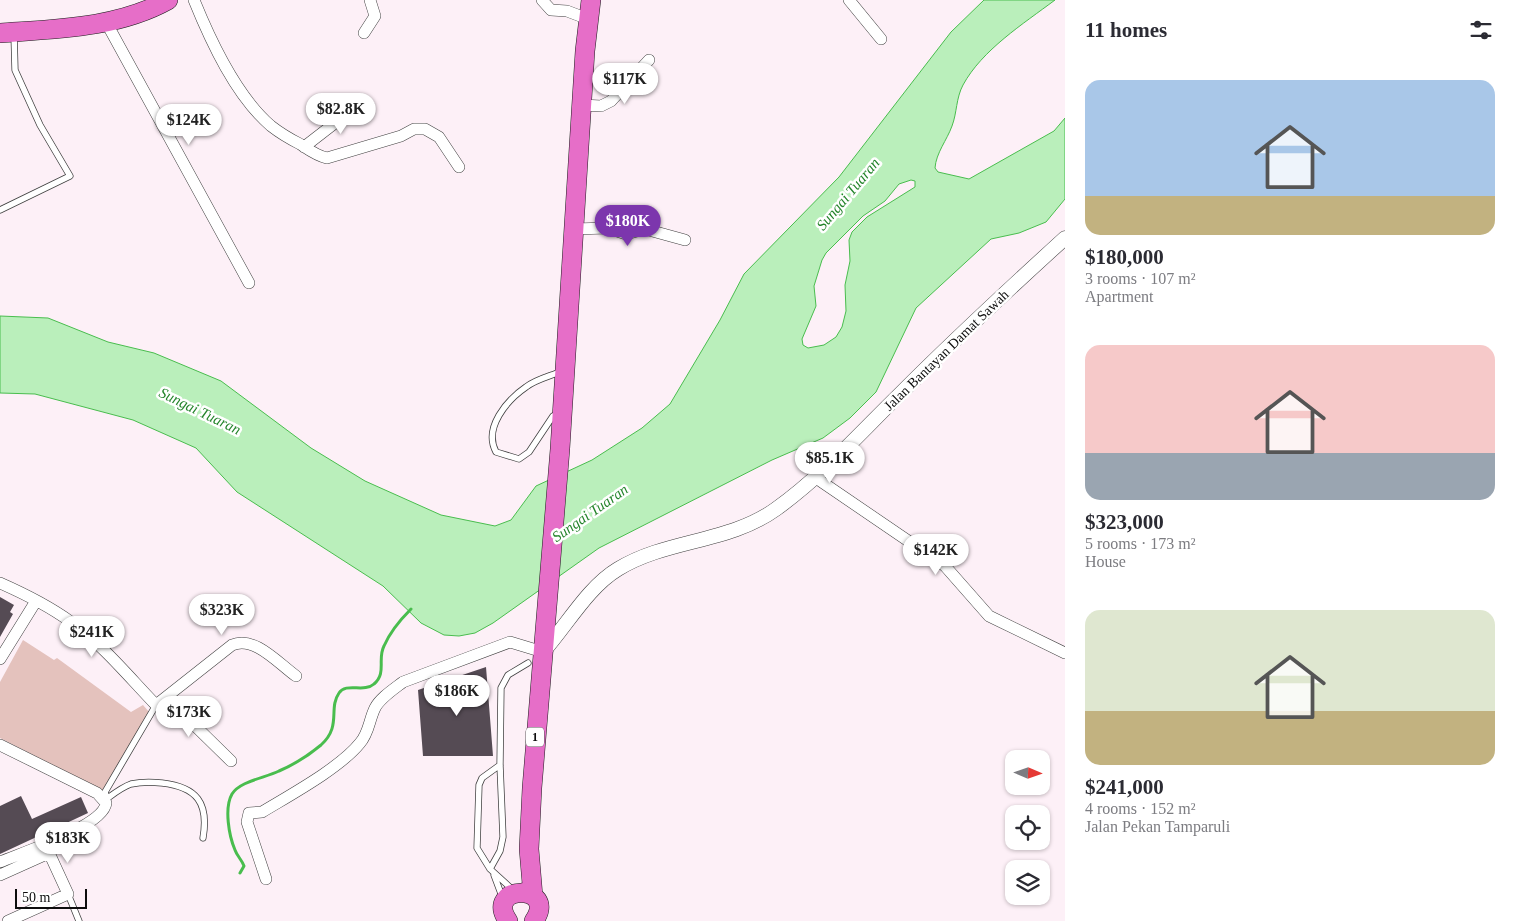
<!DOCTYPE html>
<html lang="en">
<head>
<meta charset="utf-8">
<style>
	:root { --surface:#fff; --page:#f7f7f7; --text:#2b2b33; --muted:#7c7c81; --accent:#7c36ad }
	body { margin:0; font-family:Georgia,serif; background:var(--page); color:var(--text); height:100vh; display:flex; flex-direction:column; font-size:19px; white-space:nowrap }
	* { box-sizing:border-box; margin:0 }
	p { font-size:16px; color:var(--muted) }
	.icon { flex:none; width:28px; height:28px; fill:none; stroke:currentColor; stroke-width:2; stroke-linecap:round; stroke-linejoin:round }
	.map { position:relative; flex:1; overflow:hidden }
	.sheet { display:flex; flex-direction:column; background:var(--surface); width:450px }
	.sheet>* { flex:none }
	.needle { width:32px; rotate:92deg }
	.controls { position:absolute; left:1005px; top:750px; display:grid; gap:10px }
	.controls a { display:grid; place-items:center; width:45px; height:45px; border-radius:10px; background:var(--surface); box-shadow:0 1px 4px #0004; font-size:25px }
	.scale { position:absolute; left:15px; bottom:12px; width:72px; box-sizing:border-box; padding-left:5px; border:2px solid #0d0d0d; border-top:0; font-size:14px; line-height:18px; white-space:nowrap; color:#0d0d0d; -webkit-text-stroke:4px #fff; paint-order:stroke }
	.price { position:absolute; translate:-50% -42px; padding:0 11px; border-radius:18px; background:#fff; color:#222; font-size:16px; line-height:32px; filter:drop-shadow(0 1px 2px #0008) }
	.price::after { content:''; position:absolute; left:50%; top:30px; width:15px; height:11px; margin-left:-8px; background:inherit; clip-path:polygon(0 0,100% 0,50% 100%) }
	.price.active { background:var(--accent); color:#fff }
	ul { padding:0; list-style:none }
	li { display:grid; align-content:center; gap:10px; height:265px; padding:0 20px }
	li span { display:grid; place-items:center; height:155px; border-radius:15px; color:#555 }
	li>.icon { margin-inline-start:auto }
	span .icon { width:90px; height:90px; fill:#fffc; stroke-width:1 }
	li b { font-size:21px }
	h2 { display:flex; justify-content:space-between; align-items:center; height:60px; padding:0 20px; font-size:21px }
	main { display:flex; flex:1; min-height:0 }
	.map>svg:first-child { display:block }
	.green { fill:#e4c2bd }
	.water { fill:#baefbb; stroke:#49bd4e; fill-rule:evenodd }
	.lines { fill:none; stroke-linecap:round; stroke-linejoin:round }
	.stream { stroke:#49bd4e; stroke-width:3 }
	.building { fill:#554b54 }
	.service-casing { stroke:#404040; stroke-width:7 }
	.minor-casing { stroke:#404040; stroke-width:12 }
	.tertiary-casing { stroke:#404040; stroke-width:15 }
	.trunk-casing { stroke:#1e1e1e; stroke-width:20 }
	.service { stroke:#fff; stroke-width:5.5 }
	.minor { stroke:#fff; stroke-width:11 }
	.tertiary { stroke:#fff; stroke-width:14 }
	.trunk { stroke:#e66ec8; stroke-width:19 }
	.labels { text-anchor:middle; stroke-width:5; stroke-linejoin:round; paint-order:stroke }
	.shield { fill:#fff; stroke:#565656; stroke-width:1 }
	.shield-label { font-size:12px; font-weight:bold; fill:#0d0d0d }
	.street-label { font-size:14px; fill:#0d0d0d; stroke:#fff }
	.water-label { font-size:15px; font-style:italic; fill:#23842a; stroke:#fff }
</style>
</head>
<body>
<main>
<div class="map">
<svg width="1065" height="921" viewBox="0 0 1065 921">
	<rect width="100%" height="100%" fill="#fdf0f7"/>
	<!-- green -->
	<path class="green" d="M23 640 54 660 57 658 131 712 143 705 149 712 103 791 0 738V682Z"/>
	<!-- water -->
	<path class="water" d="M984 0H1055C1023 24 982 50 963 85 956 98 957 113 952 126 947 140 936 153 935 168L938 172 969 179 1054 131 1065 118V199L1046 222 1019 233 991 239 916 308 876 392 850 418 823 438 772 460 599 548 493 623 475 633 459 636 444 635 421 623 383 586 237 492 196 448 133 420 35 394 0 393V316L48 318 108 342 154 353 221 381 311 448 365 481 441 515 495 526 511 520 536 486 592 460 642 428 670 404 720 320 744 274 839 177 951 32ZM911 180 915 181V187L867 217 852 232 849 240 850 261 845 285 846 311 842 327 836 337 824 345 808 348 803 345 802 339 816 306 814 286 822 260 826 253 863 216 885 201 899 184Z"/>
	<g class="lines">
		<!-- stream -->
		<path class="stream" d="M240 873 244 866C242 860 237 856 235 850 229 836 224 808 232 794 240 781 265 778 279 771 293 765 309 755 321 745 342 726 328 709 339 693 346 682 364 693 374 684 387 673 377 659 384 646 390 632 400 620 411 609"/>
	</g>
	<!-- building -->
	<path class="building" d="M0 597 14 605 10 612 13 614 0 637Z
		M486 667 493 756H423L418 690Z
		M21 796 32 819 81 797 88 813 0 854V806Z"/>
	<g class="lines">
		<defs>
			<path id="service" d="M0 210 70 176 40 125 15 70 14 34
				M558 415 553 416 529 452 519 459 496 452C483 428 507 400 526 387 536 379 551 376 562 371
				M500 765 482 778 479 785 477 848 490 869 514 891
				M107 798 105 792 156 705
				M105 800C112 795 122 787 131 784 140 782 153 782 162 783 197 787 209 803 203 838
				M490 869 500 851 503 837 500 765 501 688 508 675 528 663
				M494 875 503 899
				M68 894 79 921"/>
			<path id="minor" d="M194 0C211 42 236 96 271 126 280 133 290 139 300 144 309 150 317 156 327 158L401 136 414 129H425L439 137 459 167
				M542 0 551 10 567 11 588 19
				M849 0 881 39
				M106 22 249 283
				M364 33 375 16 370 0
				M582 105 601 106 611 101 649 60
				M304 147 344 116 369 106
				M574 229 608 228 626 234 645 229 685 240
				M816 478 945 566 989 616 1065 653
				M0 583C25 594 49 606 71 622 103 645 129 677 156 705L232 645C254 635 278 663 296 676
				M0 659 36 601
				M169 695 184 715 231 761
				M0 745 97 793 106 803C104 826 21 853 0 862
				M0 875 49 853
				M266 879 247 822 249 813 262 812C290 795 340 768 360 743 369 733 369 720 375 708 380 698 394 689 403 682L510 642 543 652
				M8 921 68 894 45 844"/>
			<path id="tertiary" d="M543 652C567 625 588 587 618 569 667 539 729 543 776 509 822 476 860 433 900 394 954 340 1009 289 1065 238"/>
			<path id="trunk" d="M0 33C56 29 118 28 168 0
				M533 896 529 849 532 788 560 449 585 51 591 0
				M508 921C483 884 559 883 534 921"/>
		</defs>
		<!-- service casing -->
		<use href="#service" class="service-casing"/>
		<!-- minor casing -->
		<use href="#minor" class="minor-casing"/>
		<!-- tertiary casing -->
		<use href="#tertiary" class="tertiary-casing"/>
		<!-- trunk casing -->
		<use href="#trunk" class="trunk-casing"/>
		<!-- service -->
		<use href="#service" class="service"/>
		<!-- minor -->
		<use href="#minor" class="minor"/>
		<!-- tertiary -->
		<use href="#tertiary" class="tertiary"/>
		<!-- trunk -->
		<use href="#trunk" class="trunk"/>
	</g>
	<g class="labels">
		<!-- shield labels -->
		<rect class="shield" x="526" y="727.5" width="18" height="19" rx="4"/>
		<g class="shield-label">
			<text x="535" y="741">1</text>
		</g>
		<!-- street labels -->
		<g class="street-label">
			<text transform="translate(946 350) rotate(-44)" y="5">Jalan Bantayan Damat Sawah</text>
		</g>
		<!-- water labels -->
		<g class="water-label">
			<text transform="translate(848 194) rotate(-50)" y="5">Sungai Tuaran</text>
			<text transform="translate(200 411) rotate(26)" y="5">Sungai Tuaran</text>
			<text transform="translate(590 513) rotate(-35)" y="5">Sungai Tuaran</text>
		</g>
	</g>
</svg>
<div class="controls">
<a><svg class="needle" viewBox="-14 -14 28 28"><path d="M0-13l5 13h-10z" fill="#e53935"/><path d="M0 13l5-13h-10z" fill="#7c7c81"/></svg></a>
<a><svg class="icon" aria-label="locate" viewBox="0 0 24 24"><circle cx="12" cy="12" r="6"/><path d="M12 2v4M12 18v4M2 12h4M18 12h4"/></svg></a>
<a><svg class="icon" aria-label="layers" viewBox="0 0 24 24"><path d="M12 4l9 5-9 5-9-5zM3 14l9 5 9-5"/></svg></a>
</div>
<div class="scale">50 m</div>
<b class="price" style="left:625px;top:105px">$117K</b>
<b class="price" style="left:341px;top:135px">$82.8K</b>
<b class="price" style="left:189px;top:146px">$124K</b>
<b class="price active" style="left:628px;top:247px">$180K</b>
<b class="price" style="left:830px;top:484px">$85.1K</b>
<b class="price" style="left:936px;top:576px">$142K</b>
<b class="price" style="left:222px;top:636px">$323K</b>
<b class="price" style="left:92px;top:658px">$241K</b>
<b class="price" style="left:457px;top:717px">$186K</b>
<b class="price" style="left:189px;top:738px">$173K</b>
<b class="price" style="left:68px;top:864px">$183K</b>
</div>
<section class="sheet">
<h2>11 homes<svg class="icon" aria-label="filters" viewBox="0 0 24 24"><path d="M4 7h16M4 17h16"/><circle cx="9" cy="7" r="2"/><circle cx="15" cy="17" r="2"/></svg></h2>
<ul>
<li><span style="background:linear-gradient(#a9c7e8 75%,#c2b280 0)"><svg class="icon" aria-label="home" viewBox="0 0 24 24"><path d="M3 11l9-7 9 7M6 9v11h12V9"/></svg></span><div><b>$180,000</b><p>3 rooms · 107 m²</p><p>Apartment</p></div></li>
<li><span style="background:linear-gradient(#f6c9c9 70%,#9aa5b1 0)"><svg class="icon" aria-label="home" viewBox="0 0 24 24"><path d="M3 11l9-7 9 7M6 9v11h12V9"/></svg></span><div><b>$323,000</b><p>5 rooms · 173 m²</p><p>House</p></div></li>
<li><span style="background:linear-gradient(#dfe7d0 65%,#c2b280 0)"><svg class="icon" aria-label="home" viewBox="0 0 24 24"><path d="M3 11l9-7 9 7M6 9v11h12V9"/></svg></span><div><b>$241,000</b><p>4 rooms · 152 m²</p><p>Jalan Pekan Tamparuli</p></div></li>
</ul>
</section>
</main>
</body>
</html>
